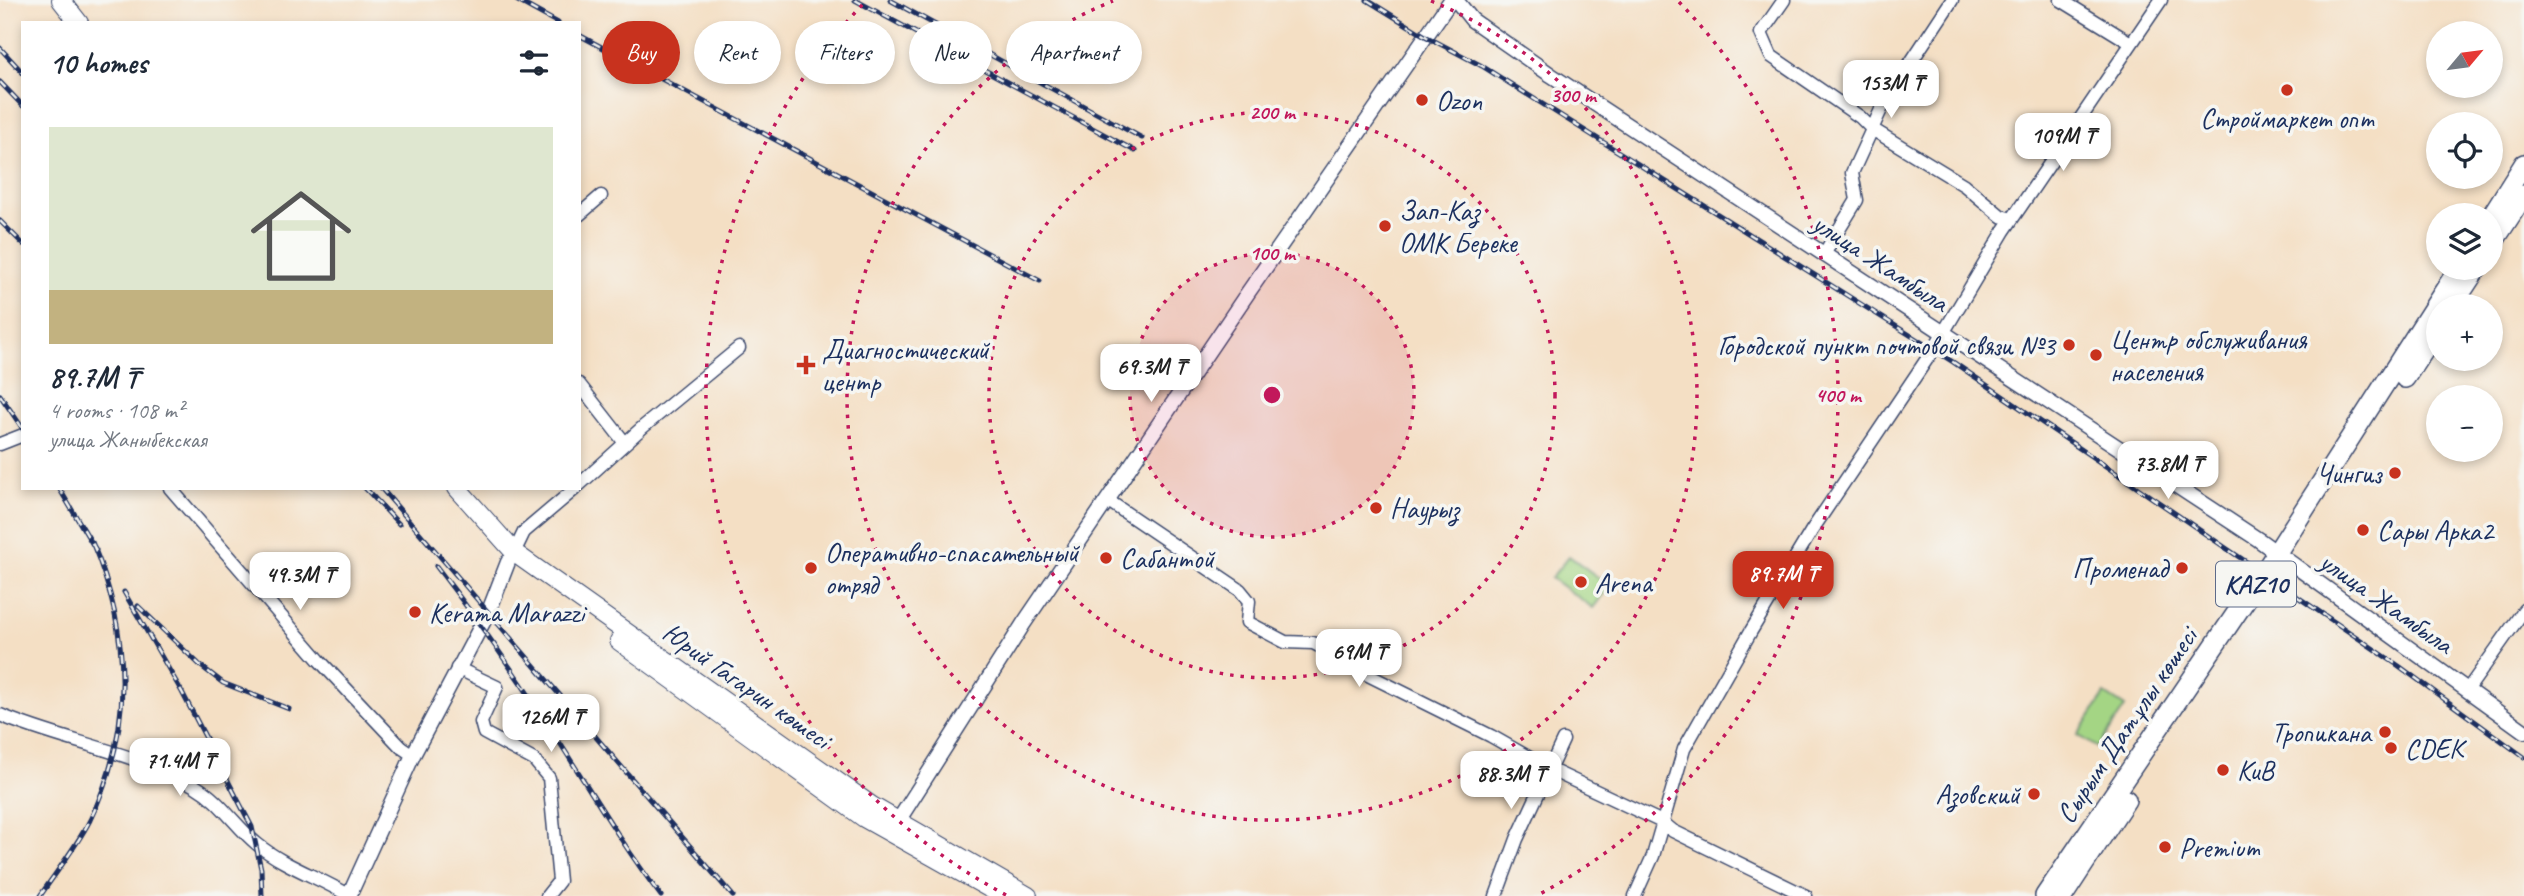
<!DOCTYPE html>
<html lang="en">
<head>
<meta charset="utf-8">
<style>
	:root { --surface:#fff; --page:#f2f2f3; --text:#1f2937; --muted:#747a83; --accent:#c8321e }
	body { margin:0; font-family:Caveat,sans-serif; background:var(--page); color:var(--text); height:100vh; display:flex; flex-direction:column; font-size:26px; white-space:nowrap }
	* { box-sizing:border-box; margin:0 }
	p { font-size:23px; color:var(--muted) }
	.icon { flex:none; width:38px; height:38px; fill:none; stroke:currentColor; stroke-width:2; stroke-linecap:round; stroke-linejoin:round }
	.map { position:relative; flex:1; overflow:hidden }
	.panel { position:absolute; left:21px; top:21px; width:560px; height:469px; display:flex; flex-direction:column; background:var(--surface); border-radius:0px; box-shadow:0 4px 10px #0003 }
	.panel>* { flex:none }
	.top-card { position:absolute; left:602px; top:21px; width:665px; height:63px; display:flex; gap:14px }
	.needle { width:46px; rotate:61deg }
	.fabs { position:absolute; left:2426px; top:21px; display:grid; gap:14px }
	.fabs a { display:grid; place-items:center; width:77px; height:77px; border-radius:50%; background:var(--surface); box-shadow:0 4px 10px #0003; font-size:35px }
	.price { position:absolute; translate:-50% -60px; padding:0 16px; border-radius:14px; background:#fff; color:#222; font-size:23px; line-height:46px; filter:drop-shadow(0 2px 4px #0008) }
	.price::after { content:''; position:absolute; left:50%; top:42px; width:21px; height:16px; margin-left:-10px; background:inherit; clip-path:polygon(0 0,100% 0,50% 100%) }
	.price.on { background:var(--accent); color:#fff }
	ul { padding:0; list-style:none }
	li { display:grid; align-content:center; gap:14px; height:371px; padding:0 28px }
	li span { display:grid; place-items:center; height:217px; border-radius:0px; color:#555 }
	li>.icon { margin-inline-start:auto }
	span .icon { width:126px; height:126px; fill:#fffc; stroke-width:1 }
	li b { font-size:30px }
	h2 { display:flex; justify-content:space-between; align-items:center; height:84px; padding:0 28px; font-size:30px }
	.pill { padding:0 24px; border-radius:32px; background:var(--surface); box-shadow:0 4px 10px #0003; font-size:24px; line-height:63px }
	.pill.on { background:var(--accent); color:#fff }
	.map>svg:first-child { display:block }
	.green { fill:#a4d584; stroke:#608271; stroke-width:2 }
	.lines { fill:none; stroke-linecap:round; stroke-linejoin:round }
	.minor-casing { stroke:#3c496d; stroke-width:15 }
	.tertiary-casing { stroke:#3c496d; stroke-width:17 }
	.primary-casing { stroke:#3c496d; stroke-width:20 }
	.trunk-casing { stroke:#3c496d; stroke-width:22 }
	.minor { stroke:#fff; stroke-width:12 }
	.tertiary { stroke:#fff; stroke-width:14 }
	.primary { stroke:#fff; stroke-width:18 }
	.trunk { stroke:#fff; stroke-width:19 }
	.rail-casing { stroke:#1b2f5e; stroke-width:5 }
	.rail { stroke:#f6f6f2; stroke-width:2.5; stroke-dasharray:8; stroke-linecap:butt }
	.ring { fill:none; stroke:#c2185b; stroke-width:3.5; stroke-dasharray:3.5 7 }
	.poi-dot { fill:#c8321e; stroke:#f6f6f2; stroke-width:2.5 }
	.labels { text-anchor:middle; stroke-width:7; stroke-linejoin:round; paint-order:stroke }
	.shield { fill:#f6f6f2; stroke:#5d6b8a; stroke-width:2 }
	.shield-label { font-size:26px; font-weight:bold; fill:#1b2f5e }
	.poi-label { font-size:28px; fill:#1b2f5e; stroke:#f6f6f2; text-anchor:start }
	.street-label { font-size:28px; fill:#1b2f5e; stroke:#f6f6f2 }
	.centre { fill:#c2185b; stroke:#f6f6f2; stroke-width:3.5 }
	.ring-label { font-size:21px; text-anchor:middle; font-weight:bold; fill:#c2185b; stroke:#f6f6f2; stroke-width:7; stroke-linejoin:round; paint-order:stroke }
</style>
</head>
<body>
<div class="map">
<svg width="2524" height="896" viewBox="0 0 2524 896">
	<rect width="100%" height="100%" fill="#f6f6f2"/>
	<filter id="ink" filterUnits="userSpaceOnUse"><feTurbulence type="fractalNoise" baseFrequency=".0143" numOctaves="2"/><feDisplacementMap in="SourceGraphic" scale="14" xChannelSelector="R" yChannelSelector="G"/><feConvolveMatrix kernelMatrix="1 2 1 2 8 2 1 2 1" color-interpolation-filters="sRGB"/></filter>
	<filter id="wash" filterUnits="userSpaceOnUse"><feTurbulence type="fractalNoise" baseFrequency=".00686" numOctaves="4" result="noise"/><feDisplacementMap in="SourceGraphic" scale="28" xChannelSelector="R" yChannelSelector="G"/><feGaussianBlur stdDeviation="1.57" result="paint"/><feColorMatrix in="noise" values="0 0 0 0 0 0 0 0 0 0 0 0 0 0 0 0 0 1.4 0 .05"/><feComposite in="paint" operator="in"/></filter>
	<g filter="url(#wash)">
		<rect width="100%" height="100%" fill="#f4dfc4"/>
		<!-- green -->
		<path class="green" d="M1569 556 1610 586 1593 608 1551 578Z
			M2105 694 2125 707 2098 748 2078 735Z"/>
	</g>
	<g filter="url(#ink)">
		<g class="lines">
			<defs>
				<path id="minor" d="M1784 0 1761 33 1771 56 1860 117 1872 129 1964 185 2001 216 2012 219
					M2061 0 2131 43
					M579 215 601 196
					M1824 254 1857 200 1852 173 1884 103 1952 0
					M579 384 625 443
					M0 444 23 435
					M579 485 643 427 739 348
					M170 488 319 660 401 747 413 755
					M1107 500 1240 590 1249 601 1247 622 1285 642 1313 643 1337 655 1362 672 1491 736 1549 769 1662 822 1673 831 1806 896
					M511 559 524 532 576 488
					M457 668 497 687 481 722 484 733 534 760 549 778 559 881 547 896
					M2468 689 2524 610
					M0 715C61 741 138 753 195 786 221 801 235 826 257 844 285 867 319 877 350 896
					M1496 896 1517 839 1563 740
					M1635 896 1653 856 1684 749 1751 631 1812 530 1933 350 2004 231 2161 0"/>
				<path id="tertiary" d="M1456 0 1472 20 1551 75 2259 540 2524 731
					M893 829 1024 623 1247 294 1451 0
					M349 896 413 755 489 611 508 562"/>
				<path id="primary" d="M61 0 79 23
					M457 488 516 554 872 806 1028 896
					M619 641 864 818 1003 896"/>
				<path id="trunk" d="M2490 218 2524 164
					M2490 247 2524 195
					M2452 306 2477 268
					M2405 378 2438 328
					M2045 896 2263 574 2459 268
					M2063 896 2126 800"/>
			</defs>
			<!-- minor casing -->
			<use href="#minor" class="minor-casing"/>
			<!-- tertiary casing -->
			<use href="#tertiary" class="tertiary-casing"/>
			<!-- primary casing -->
			<use href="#primary" class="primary-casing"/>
			<!-- trunk casing -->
			<use href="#trunk" class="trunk-casing"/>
			<!-- minor -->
			<use href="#minor" class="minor"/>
			<!-- tertiary -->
			<use href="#tertiary" class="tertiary"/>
			<!-- primary -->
			<use href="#primary" class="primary"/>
			<!-- trunk -->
			<use href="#trunk" class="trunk"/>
			<defs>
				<path id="rail" d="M516 0 558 23
					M855 0 1135 151
					M890 0 1142 138
					M1367 0 1427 37 1482 66 1953 362 2399 666 2524 757
					M579 35 1040 281
					M0 48 23 73
					M0 82 23 106
					M0 221 23 244
					M0 395 23 429
					M59 488 96 550
					M365 488 399 524
					M381 488 733 896
					M436 566C474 615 510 666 544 718 583 778 618 839 661 896
					M124 592 182 692 252 827 261 869 262 896
					M138 606 201 666 223 683 289 709
					M40 896C57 871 76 847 90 820 134 729 131 634 92 542"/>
			</defs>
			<!-- rail casing -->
			<use href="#rail" class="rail-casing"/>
			<!-- rail -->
			<use href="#rail" class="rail"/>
		</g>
	</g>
	<!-- distance rings -->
	<circle cx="1272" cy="395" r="142" fill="#c2185b" fill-opacity=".12"/>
	<g class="ring">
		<circle cx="1272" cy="395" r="142"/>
		<circle cx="1272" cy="395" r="283"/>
		<path d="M1431 1A425 425 0 1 1 1113 1"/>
		<path d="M1006 895A566 566 0 0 1 865 2M1679 2A566 566 0 0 1 1538 895"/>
	</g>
	<!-- markers -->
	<g class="poi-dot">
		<circle cx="2287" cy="90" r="7"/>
		<circle cx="1422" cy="100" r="7"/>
		<circle cx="1385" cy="226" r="7"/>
		<circle cx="2069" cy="345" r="7"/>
		<circle cx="2096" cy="355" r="7"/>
		<path d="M802.5 354.5h7v7h7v7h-7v7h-7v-7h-7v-7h7z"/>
		<circle cx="2395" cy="473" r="7"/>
		<circle cx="1376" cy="508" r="7"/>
		<circle cx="2363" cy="530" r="7"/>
		<circle cx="1106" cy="558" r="7"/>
		<circle cx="811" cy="568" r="7"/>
		<circle cx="2182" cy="568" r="7"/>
		<circle cx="1581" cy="582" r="7"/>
		<circle cx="415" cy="612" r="7"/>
		<circle cx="2385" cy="732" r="7"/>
		<circle cx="2391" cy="748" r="7"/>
		<circle cx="2223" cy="770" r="7"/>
		<circle cx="2034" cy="794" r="7"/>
		<circle cx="2165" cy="847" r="7"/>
	</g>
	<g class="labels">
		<!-- shield labels -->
		<rect class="shield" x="2216" y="561.5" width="80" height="45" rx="5"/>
		<g class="shield-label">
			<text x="2256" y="593">KAZ10</text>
		</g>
		<!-- poi labels -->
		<g class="poi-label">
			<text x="1436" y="110">Ozon</text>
			<text x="2287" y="128" text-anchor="middle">Строймаркет опт</text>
			<text x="1399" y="220">Зап-Каз<tspan x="1399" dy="32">ОМК Береке</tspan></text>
			<text x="2110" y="349">Центр обслуживания<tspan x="2110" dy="32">наcеления</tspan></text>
			<text x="2055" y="355" text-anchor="end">Городской пункт почтовой связи №3</text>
			<text x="822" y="359">Диагностический<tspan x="822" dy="32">центр</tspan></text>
			<text x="2381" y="483" text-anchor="end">Чингиз</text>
			<text x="1390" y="518">Наурыз</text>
			<text x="2377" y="540">Сары Арка2</text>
			<text x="825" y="562">Оперативно-спасательный<tspan x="825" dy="32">отряд</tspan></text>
			<text x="1120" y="568">Сабантой</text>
			<text x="2168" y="578" text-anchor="end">Променад</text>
			<text x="1595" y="592">Arena</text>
			<text x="429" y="622">Kerama Marazzi</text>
			<text x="2371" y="742" text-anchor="end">Тропикана</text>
			<text x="2405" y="758">CDEK</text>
			<text x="2237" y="780">КиВ</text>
			<text x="2020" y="804" text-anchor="end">Азовский</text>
			<text x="2179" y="857">Premium</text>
		</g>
		<!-- street labels -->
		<g class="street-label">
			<text transform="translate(1881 262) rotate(33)" y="10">улица Жамбыла</text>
			<text transform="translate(2387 602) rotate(35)" y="10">улица Жамбыла</text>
			<text transform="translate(747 685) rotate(35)" y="10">Юрий Гагарин көшесі</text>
			<text transform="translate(2126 725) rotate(-56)" y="10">Сырым Датұлы көшесі</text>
		</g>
	</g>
	<circle cx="1272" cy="395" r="10" class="centre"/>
	<g class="ring-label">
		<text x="1573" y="102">300 m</text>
		<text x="1272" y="119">200 m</text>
		<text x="1272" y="260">100 m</text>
		<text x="1838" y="402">400 m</text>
	</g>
</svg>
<div class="fabs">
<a><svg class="needle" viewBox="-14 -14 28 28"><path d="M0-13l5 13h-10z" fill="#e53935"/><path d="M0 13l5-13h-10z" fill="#747a83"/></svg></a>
<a><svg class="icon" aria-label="locate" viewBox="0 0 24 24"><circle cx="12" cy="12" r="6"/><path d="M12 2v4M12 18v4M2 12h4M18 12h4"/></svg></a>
<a><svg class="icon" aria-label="layers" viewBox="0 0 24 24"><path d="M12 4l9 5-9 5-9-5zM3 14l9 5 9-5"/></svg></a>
<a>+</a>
<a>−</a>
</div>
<b class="price" style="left:1891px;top:120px">153M ₸</b>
<b class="price" style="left:2063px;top:173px">109M ₸</b>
<b class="price" style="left:1151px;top:404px">69.3M ₸</b>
<b class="price" style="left:2168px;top:501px">73.8M ₸</b>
<b class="price on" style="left:1783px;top:611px">89.7M ₸</b>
<b class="price" style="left:300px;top:612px">49.3M ₸</b>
<b class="price" style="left:1359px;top:689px">69M ₸</b>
<b class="price" style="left:551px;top:754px">126M ₸</b>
<b class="price" style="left:180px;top:798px">71.4M ₸</b>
<b class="price" style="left:1511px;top:811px">88.3M ₸</b>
<div class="top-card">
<a class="pill on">Buy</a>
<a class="pill">Rent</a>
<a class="pill">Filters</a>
<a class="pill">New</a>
<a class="pill">Apartment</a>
</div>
<section class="panel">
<h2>10 homes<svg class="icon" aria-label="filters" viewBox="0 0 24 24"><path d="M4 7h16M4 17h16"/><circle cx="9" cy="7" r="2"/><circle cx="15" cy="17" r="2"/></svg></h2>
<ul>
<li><span style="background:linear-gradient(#dfe7d0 75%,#c2b280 0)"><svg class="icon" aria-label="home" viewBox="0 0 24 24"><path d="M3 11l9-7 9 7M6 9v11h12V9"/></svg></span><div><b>89.7M ₸</b><p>4 rooms · 108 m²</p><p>улица Жаныбекская</p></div></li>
</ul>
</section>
</div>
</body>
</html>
